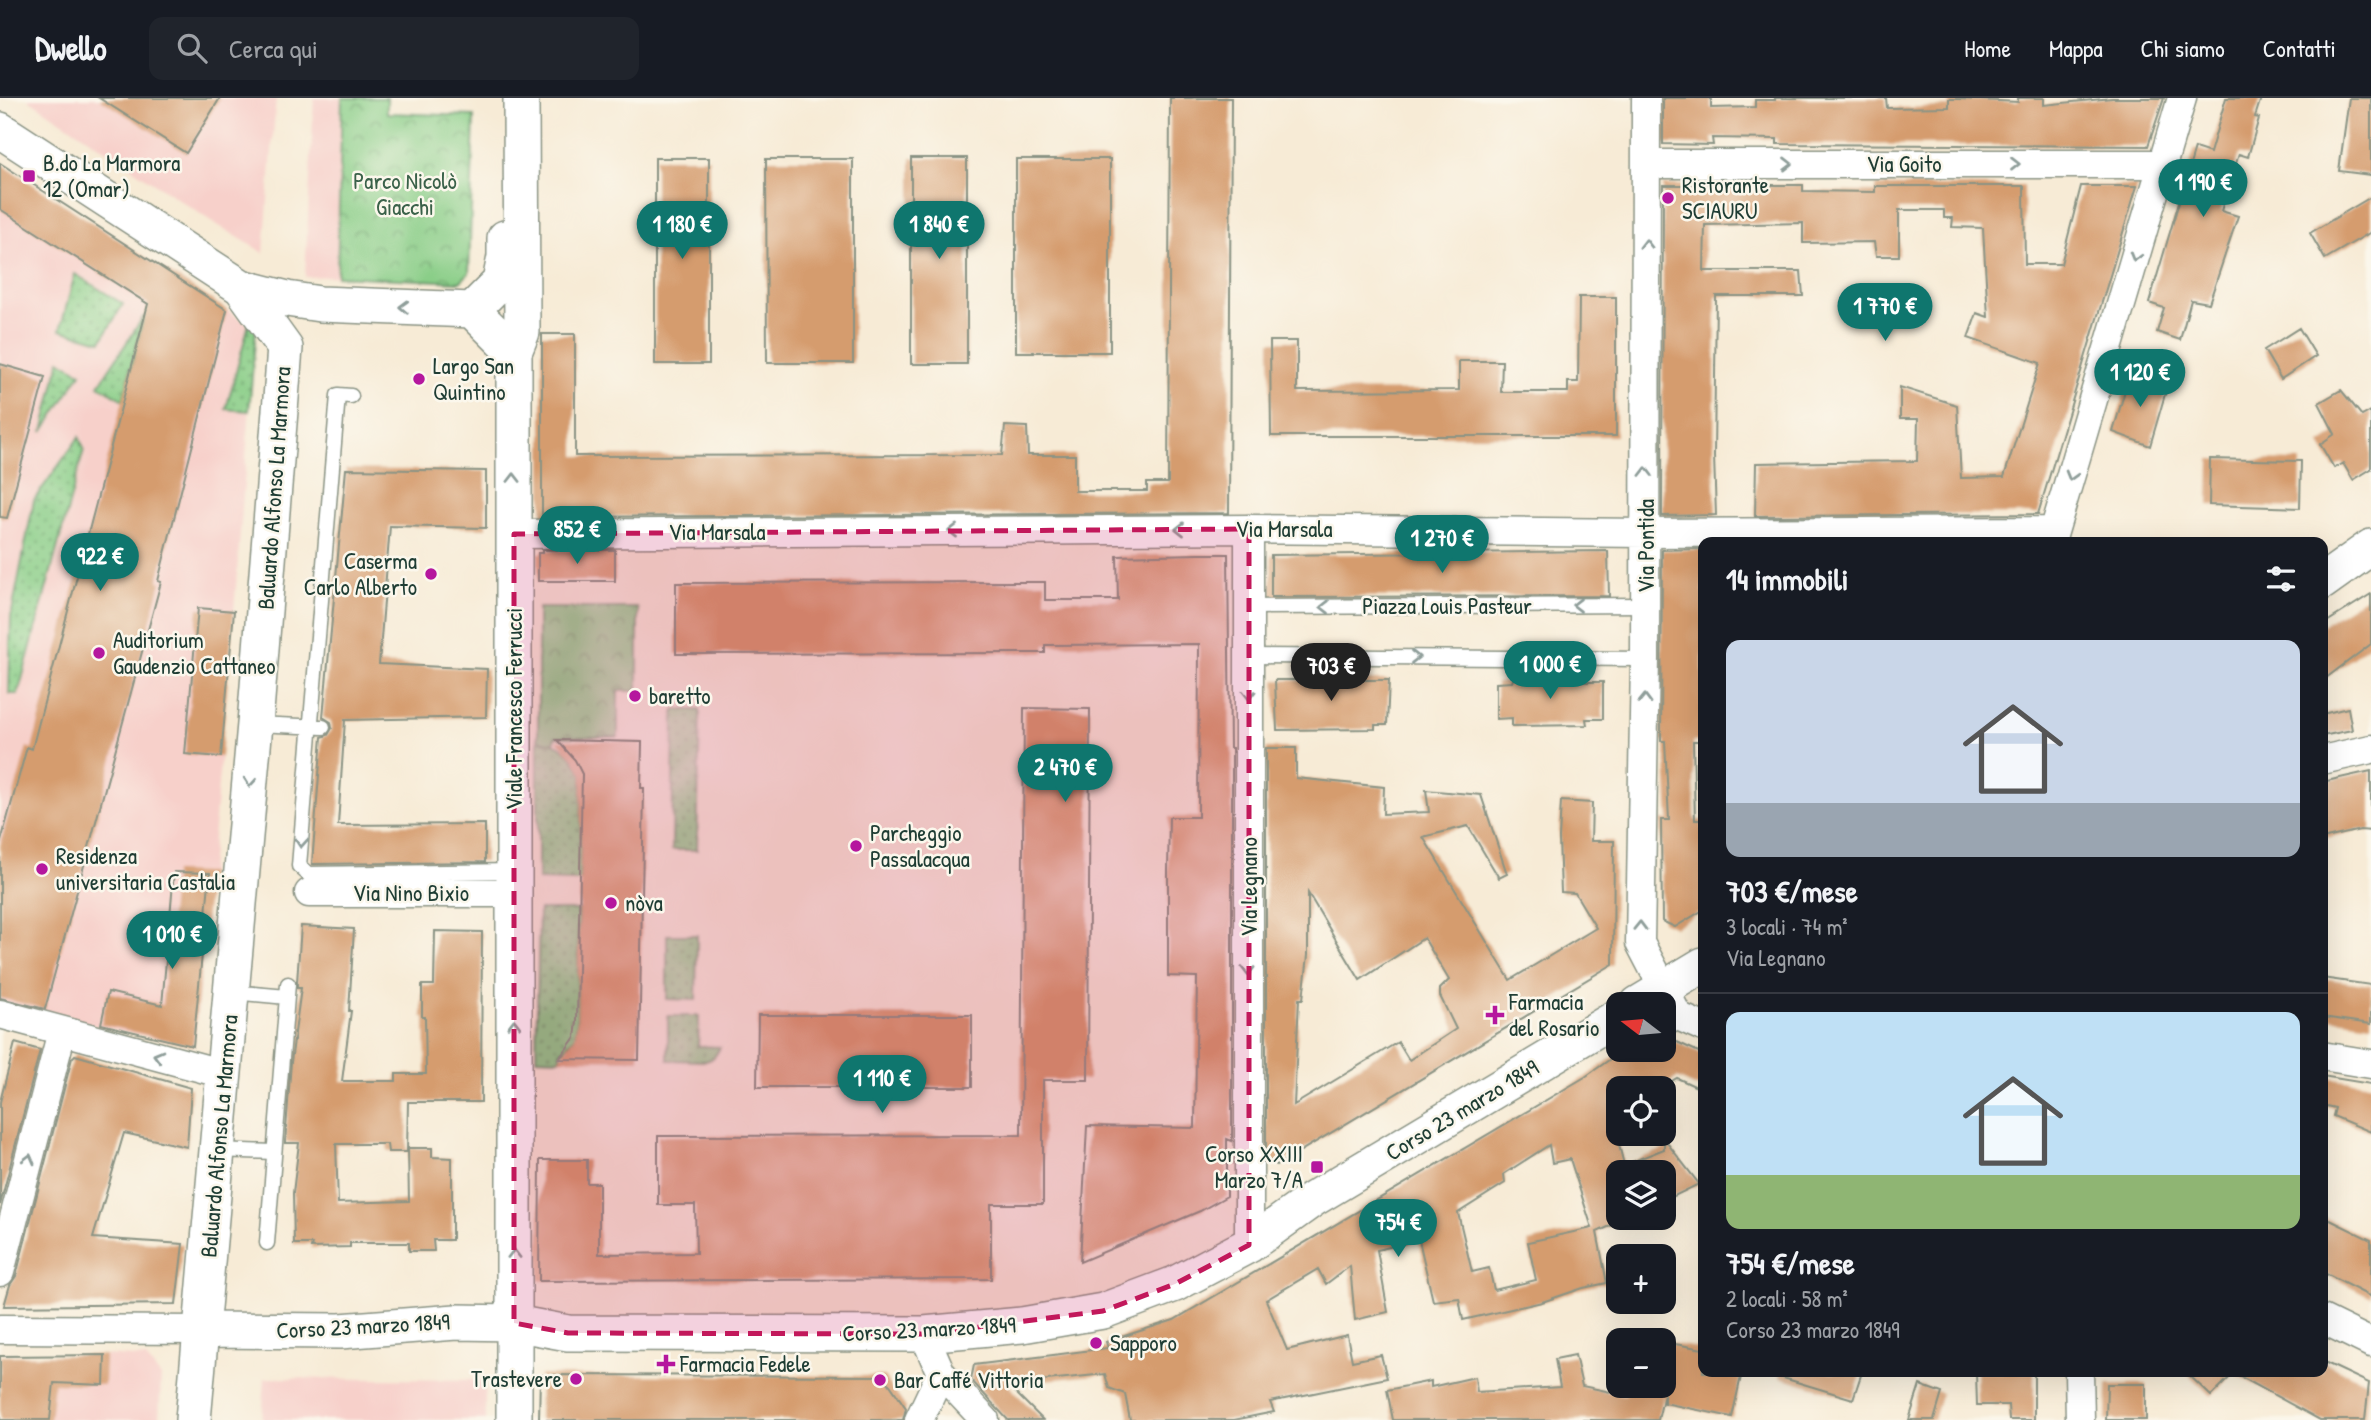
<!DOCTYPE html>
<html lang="it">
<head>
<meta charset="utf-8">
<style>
	:root { --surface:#171b24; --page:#20242c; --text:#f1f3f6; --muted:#9ea1a6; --line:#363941; --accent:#0f766e }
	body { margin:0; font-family:"Patrick Hand",sans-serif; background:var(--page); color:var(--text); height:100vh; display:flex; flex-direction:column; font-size:26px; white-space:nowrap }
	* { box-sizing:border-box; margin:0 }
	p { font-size:23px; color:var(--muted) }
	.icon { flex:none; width:38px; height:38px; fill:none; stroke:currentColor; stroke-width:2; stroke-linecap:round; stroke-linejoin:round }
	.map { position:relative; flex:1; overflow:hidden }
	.side { position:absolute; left:1698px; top:439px; width:630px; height:840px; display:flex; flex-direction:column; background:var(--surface); border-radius:14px; box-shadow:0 7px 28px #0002 }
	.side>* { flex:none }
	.needle { width:46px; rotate:286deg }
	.controls { position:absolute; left:1606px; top:894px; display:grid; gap:14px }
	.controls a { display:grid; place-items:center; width:70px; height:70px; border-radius:14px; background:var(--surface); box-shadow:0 7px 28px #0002; font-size:35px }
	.price { position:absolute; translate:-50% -60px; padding:0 16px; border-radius:24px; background:var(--accent); color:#fff; font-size:23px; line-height:46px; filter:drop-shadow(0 2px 4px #0008) }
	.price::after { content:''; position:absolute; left:50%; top:42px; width:21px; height:16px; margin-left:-10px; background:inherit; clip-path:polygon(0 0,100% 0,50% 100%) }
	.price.selected { background:#222; color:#fff }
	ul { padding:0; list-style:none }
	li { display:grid; align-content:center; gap:14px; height:371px; padding:0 28px }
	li+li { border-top:2px solid var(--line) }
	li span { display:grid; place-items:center; height:217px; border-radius:14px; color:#555 }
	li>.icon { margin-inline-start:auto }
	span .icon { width:126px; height:126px; fill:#fffc; stroke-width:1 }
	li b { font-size:30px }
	h2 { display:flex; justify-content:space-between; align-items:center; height:84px; padding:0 28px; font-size:30px }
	header { display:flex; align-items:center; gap:42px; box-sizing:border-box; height:98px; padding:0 35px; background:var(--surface); border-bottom:2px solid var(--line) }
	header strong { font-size:33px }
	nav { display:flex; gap:38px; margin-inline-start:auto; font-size:24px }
	.search { width:490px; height:63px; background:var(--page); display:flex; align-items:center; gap:18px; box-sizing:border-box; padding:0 24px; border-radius:14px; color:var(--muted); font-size:26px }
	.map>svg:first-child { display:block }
	.built { fill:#f7d0ca }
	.grass { fill:url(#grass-dots); stroke:#54865e; stroke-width:2 }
	.park { fill:url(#park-crowns); stroke:#54865e; stroke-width:2 }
	.building { fill:#d59c6e; fill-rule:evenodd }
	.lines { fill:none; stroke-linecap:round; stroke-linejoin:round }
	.service-casing { stroke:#8b9485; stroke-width:17 }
	.minor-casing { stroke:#8b9485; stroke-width:31 }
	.tertiary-casing { stroke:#8b9485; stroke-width:38 }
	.service { stroke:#fff; stroke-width:14 }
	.minor { stroke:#fff; stroke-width:28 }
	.tertiary { stroke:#fff; stroke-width:35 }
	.oneway { stroke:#8f9e9a }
	.marked { fill:#c2185b; fill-opacity:0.2; stroke:#c2185b; stroke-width:5; stroke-dasharray:14 9; stroke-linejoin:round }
	.poi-dot { fill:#b5179e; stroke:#fbf7ec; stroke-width:2.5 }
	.labels { text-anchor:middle; stroke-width:5; stroke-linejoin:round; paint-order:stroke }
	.poi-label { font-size:23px; fill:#1f3d34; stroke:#fbf7ec; text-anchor:start }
	.street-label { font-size:23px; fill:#1f3d34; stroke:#fbf7ec }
	.park-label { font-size:23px; fill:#3a6149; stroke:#fbf7ec }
</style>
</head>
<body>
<header>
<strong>Dwello</strong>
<div class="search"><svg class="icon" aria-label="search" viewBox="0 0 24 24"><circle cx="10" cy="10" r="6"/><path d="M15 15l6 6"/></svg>Cerca qui</div>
<nav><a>Home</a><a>Mappa</a><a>Chi siamo</a><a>Contatti</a></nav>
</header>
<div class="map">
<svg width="2371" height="1322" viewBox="0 0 2371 1322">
	<defs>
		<pattern id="grass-dots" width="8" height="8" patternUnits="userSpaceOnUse" patternTransform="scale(1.75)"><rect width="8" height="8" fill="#8ace88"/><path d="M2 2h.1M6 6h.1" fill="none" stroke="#70a870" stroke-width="1.8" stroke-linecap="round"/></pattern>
		<pattern id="park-crowns" width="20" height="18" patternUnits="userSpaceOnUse" patternTransform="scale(1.75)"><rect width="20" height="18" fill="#8ace88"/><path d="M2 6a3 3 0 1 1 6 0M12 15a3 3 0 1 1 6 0" fill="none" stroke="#70a870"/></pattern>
	</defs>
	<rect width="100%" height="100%" fill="#fbf7ec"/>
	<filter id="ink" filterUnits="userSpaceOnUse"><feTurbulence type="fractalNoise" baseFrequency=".0143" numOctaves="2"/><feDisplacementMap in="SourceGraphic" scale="14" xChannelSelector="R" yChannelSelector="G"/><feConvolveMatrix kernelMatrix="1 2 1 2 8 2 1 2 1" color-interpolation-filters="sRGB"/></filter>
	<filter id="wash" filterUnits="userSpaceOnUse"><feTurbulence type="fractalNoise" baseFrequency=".00686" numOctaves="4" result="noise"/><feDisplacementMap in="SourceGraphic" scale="28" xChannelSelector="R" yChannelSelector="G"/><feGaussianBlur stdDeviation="1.57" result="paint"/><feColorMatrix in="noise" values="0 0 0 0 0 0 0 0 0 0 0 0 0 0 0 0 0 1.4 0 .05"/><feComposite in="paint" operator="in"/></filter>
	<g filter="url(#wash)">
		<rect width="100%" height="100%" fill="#f7ebd6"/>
		<!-- built -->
		<path class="built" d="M27 0H276L264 155 211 123Z
			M314 0H342L337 178 305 179Z
			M0 65 256 231 234 513 194 948 100 929 0 904Z
			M105 1257 146 1260 161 1279 159 1322H0V1258Z
			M265 1280 485 1282V1322H262Z"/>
		<!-- grass -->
		<path class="grass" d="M75 176 123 206 101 243 60 232Z
			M144 218 123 302 99 287Z
			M249 226 256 231 249 313 226 311Z
			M60 262 81 275 43 334Z
			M79 339 84 351 18 596H9L11 519 34 402Z
			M674 612H700L697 752H672Z
			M538 642C561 643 573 657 582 676L580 783 538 782Z
			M539 812H579L577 924 575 939 560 955V961L536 960Z
			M667 837H697L696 902 667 901Z
			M668 918H699L698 948 720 949C716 957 714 961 706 963L668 962Z"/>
		<!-- park -->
		<path class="park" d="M342 0H387V15L474 18 469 175 460 184 337 178Z
			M538 510H638V593H618V639H555L554 645 538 642Z"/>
		<g id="blocks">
			<!-- building -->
			<path class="building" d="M99 0H220L186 55Z
				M1170 0H1231L1229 415 542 419V236H575V358L1002 357 1005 328 1027 329 1028 357H1075V393H1147V385H1168Z
				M1663 0H1711V10L1755 9V2H1775V0H1886L1887 10 1949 9V1H1959L2018 4V0H2044V7L2112 0H2164L2148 48 1777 46V41L1712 40 1713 47 1663 46Z
				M2226 0H2261L2255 19 2259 20 2248 59 2239 56 2221 113 2238 118 2209 205 2191 202 2180 242 2157 234 2164 210 2149 205 2195 50 2210 55Z
				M2349 0H2371V77L2339 73Z
				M655 60H709V266H655Z
				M911 60H967V266H911Z
				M766 61H853V265H767Z
				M1016 61H1110V254H1016Z
				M0 65 227 212 158 483 161 484 45 911 0 900V747L27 649 32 651 148 206 0 111Z
				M1663 87H1803V93L1875 94V88H2024L2025 166H2061L2081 88H2137L2038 416 1755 418 1756 365 1917 363 1918 321H1900V289L1957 307 1961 380 2004 379 2040 265 1968 240 1977 215 1988 219 1983 130 1952 129 1953 120H1944V112H1899V158H1876L1874 144 1803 145V125L1705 127 1704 173H1801L1803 198H1716L1714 358 1716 417 1662 418Z
				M2371 99V134L2325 161 2310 135Z
				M1579 199H1616V338H1271L1270 243H1297V293L1459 292V263H1502L1501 294H1568V284H1578Z
				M2299 230 2316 258 2281 281 2264 252Z
				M0 266 45 279 7 420 0 419Z
				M2130 275 2168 286 2150 348 2113 334Z
				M2341 292 2362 318 2371 313V371L2353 382 2343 365 2334 370 2320 346 2335 336 2319 305Z
				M2210 361 2301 363 2300 410 2209 407Z
				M346 371 486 373V430L390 428 379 566 487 571 486 619 345 622 338 727 485 726V764L312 766 322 639 328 637 332 630 331 624 323 619Z
				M1703 451V643H1693L1695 722H1703V812L1675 829 1662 823 1661 722H1669L1665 643H1661L1662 455V452Z
				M542 452H615V483H538V455H542Z
				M1608 453 1609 498 1271 499V457Z
				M1199 456H1228L1230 650H1232V1043L1227 1041V1098L1200 1113 1080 1164 1087 1028 1195 1030 1197 879 1168 878V773L1169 719H1198L1199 546 1045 547V555L676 556V485L1045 484V502H1118L1117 458Z
				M2371 496V546L2322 583V527Z
				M198 510 234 513 221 659 185 656Z
				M1308 577H1357L1356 582H1389L1387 627H1375V631L1277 632 1275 582H1308Z
				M1586 578 1585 584H1603V621H1586L1587 627 1512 628V620L1496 621V585L1512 584 1514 579Z
				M1024 610 1090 611 1088 982H1043V1106H991V1181L539 1183 540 1062H587V1085H599V1156L696 1155 695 1107H658V1038L1021 1037Z
				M2348 610 2352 632 2322 638V616Z
				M557 642 642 644 641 690H644L639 962 559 961 575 939 577 924 582 676 575 662Z
				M1266 650H1296V680L1384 689 1383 716 1429 714 1426 692 1481 697 1507 776 1499 780 1468 728 1423 739 1510 882 1596 830 1575 795 1561 794 1559 740 1561 703 1592 705 1591 743H1614L1613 866 1277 1067 1266 1061ZM1308 795 1360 882 1424 840 1449 882 1440 891V898L1456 931 1409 962 1398 944 1294 1007 1299 901H1303L1308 857Z
				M2371 673V733L2360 732 2322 741V684Z
				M174 774 210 775 193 948 101 926 108 894 162 907Z
				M301 828 354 831 349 913H351L342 983H396V976H426L425 919H422V887H434L435 833 482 834 481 1004H408L407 1054H388L387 1046H336L338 1105 409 1103 408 1050H432V1059L452 1060V1142H433L434 1153H409V1145H350V1149L311 1150 312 1146H294L293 1095 299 1045H285L291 964 301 890H297V884Z
				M2322 880 2371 887V926L2322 919Z
				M758 917H972V989H757Z
				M1664 938 1703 956V992L1677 980 1660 990H1619V1021L1613 1023 1624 1067 1664 1051V1041L1699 1086 1664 1103V1074H1619V1124L1597 1134 1607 1185 1583 1190 1542 1204 1463 1222 1459 1200 1433 1203 1419 1142 1377 1152 1388 1214 1355 1222 1350 1168 1326 1186 1318 1171 1266 1202 1287 1252 1347 1237 1352 1263 1381 1257 1387 1280 1270 1304 1274 1314 1234 1322H1130L1125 1296 1109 1290 1105 1276 1007 1286 1043 1322H1008L971 1282 974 1267 1108 1250 1106 1244 1174 1222 1585 979 1616 957 1625 952H1664ZM1549 1047 1552 1065 1570 1061 1592 1130 1528 1144 1536 1182 1494 1192 1489 1170 1472 1174 1458 1115 1505 1085 1504 1076Z
				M15 945 40 952 0 1107V1004Z
				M75 957 191 990 187 1049 124 1035 93 1140 183 1146 176 1206 4 1208 10 1187 16 1178 72 960Z
				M2322 978 2371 986V1034L2333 1018 2335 1010 2322 1007Z
				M2322 1118 2371 1142V1199L2322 1174Z
				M1664 1244 1703 1251V1274H1742L1732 1319 1664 1305V1296L1658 1322H1393L1387 1292 1431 1283V1289L1475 1279 1477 1294 1560 1289 1555 1261 1575 1257 1582 1288 1625 1297 1627 1288H1664Z
				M105 1257 104 1287 54 1285 50 1322H0V1258Z
				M2322 1263 2369 1285 2365 1322H2320L2234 1275 2211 1298 2186 1274H2322Z
				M1781 1274H1862L1853 1301 1780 1279Z
				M1976 1274H2034V1322H2009L2008 1307H1977Z
				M540 1277 884 1278 906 1310 903 1322H539Z
				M2107 1286H2146V1322H2106Z
				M1920 1287 1942 1295 1934 1322H1909Z"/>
		</g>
	</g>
	<g filter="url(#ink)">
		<use href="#blocks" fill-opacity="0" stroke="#8b9485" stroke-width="2"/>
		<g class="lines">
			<defs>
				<path id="service" d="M351 298 338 297 299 768 308 776 514 773
					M1248 509 1645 507
					M1249 558 1645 561
					M255 626 323 629
					M232 894 287 899
					M217 1052 274 1054
					M267 1145 288 886"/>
				<path id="minor" d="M1646 0 1645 561 1640 845 1678 918 1703 929
					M1646 66H2162
					M1249 431V1147
					M514 436 1249 431 1646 435 2054 433
					M2051 444 2182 0
					M2322 662 2371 651
					M309 795H514
					M0 916 224 976
					M2322 958 2371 966
					M0 1174 62 933
					M2322 1221 2371 1245
					M0 1231 202 1232
					M924 1236 941 1275 985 1322
					M2079 1274 2080 1322
					M919 1322 941 1275"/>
				<path id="tertiary" d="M0 32 241 189 287 201 320 206 472 212 514 254
					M472 212 500 184 505 159V140
					M2322 484 2371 449
					M1638 906 1703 867
					M202 1232 340 1233 456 1224 514 1225 568 1235 924 1236 1022 1227 1103 1213 1175 1186 1249 1147 1313 1101 1619 918
					M193 1322 255 626 285 250 241 189
					M514 1322V254L522 234 521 0"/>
			</defs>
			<!-- service casing -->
			<use href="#service" class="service-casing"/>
			<!-- minor casing -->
			<use href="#minor" class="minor-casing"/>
			<!-- tertiary casing -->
			<use href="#tertiary" class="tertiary-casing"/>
			<!-- service -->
			<use href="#service" class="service"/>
			<!-- minor -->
			<use href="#minor" class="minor"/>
			<!-- tertiary -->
			<use href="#tertiary" class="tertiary"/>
		</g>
		<!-- one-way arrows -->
		<defs><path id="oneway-chevron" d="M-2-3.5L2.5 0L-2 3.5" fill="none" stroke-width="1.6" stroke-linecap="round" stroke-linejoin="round" transform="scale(1.75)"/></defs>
		<g class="oneway">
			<use href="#oneway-chevron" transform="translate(1788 66)"/>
			<use href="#oneway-chevron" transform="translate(2015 66)"/>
			<use href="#oneway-chevron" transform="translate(1646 146) rotate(-90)"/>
			<use href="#oneway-chevron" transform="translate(2135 159) rotate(106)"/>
			<use href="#oneway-chevron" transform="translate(404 209) rotate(-178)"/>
			<use href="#oneway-chevron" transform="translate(1646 374) rotate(-90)"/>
			<use href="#oneway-chevron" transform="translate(2071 378) rotate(106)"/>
			<use href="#oneway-chevron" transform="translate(514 380) rotate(-90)"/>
			<use href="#oneway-chevron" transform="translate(1180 431) rotate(180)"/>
			<use href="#oneway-chevron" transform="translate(953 433) rotate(180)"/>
			<use href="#oneway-chevron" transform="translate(1577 507) rotate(180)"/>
			<use href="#oneway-chevron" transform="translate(1325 509) rotate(180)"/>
			<use href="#oneway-chevron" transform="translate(1415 559)"/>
			<use href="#oneway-chevron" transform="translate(1249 597) rotate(90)"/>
			<use href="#oneway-chevron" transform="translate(1645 601) rotate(-89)"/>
			<use href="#oneway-chevron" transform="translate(250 684) rotate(95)"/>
			<use href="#oneway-chevron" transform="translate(301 745) rotate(94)"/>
			<use href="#oneway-chevron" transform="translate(1640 828) rotate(-89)"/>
			<use href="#oneway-chevron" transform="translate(1248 873) rotate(90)"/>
			<use href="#oneway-chevron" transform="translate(514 926) rotate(-90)"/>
			<use href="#oneway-chevron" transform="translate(158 958) rotate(-165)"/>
			<use href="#oneway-chevron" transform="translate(29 1061) rotate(-76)"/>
			<use href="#oneway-chevron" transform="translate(514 1156) rotate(-90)"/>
		</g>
	</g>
	<!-- marked area -->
	<path class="marked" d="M1249 431V1147L1175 1186 1103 1213 924 1236 568 1235 514 1225V436Z"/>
	<!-- markers -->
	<g class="poi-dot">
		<rect x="22" y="71" width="14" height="14" rx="3.5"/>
		<circle cx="1668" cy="100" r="7"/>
		<circle cx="419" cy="281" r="7"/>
		<circle cx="431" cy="476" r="7"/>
		<circle cx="99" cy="555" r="7"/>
		<circle cx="635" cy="598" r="7"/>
		<circle cx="856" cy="748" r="7"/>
		<circle cx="42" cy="771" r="7"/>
		<circle cx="611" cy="805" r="7"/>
		<path d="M1491.5 906.5h7v7h7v7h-7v7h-7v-7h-7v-7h7z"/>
		<rect x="1310" y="1062" width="14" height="14" rx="3.5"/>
		<circle cx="1096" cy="1245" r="7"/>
		<path d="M662.5 1255.5h7v7h7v7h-7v7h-7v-7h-7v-7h7z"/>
		<circle cx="576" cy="1281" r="7"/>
		<circle cx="880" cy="1282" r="7"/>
	</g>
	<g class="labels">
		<!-- poi labels -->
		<g class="poi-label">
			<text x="43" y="73">B.do La Marmora<tspan x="43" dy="26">12 (Omar)</tspan></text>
			<text x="1682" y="95">Ristorante<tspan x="1682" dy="26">SCIAURU</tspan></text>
			<text x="433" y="276">Largo San<tspan x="433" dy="26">Quintino</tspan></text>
			<text x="417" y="471" text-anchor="end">Caserma<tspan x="417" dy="26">Carlo Alberto</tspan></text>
			<text x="113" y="550">Auditorium<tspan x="113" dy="26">Gaudenzio Cattaneo</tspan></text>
			<text x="649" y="606">baretto</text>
			<text x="870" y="743">Parcheggio<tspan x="870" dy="26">Passalacqua</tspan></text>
			<text x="56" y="766">Residenza<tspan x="56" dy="26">universitaria Castalia</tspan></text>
			<text x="625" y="813">nòva</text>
			<text x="1509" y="912">Farmacia<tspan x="1509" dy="26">del Rosario</tspan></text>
			<text x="1303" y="1064" text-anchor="end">Corso XXIII<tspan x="1303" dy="26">Marzo 7/A</tspan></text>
			<text x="1110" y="1253">Sapporo</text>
			<text x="680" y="1274">Farmacia Fedele</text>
			<text x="562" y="1289" text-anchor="end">Trastevere</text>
			<text x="894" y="1290">Bar Caffé Vittoria</text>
		</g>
		<!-- street labels -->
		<g class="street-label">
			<text x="1904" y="74">Via Goito</text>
			<text transform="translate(274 390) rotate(-86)" y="8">Baluardo Alfonso La Marmora</text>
			<text x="1284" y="439">Via Marsala</text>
			<text x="717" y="442">Via Marsala</text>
			<text transform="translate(1646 448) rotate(-90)" y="8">Via Pontida</text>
			<text x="1447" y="516">Piazza Louis Pasteur</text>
			<text transform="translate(514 611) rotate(-90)" y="8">Viale Francesco Ferrucci</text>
			<text transform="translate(1249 789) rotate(-90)" y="8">Via Legnano</text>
			<text x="411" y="803">Via Nino Bixio</text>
			<text transform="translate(1462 1012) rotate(-31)" y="8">Corso 23 marzo 1849</text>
			<text transform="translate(219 1038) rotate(-85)" y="8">Baluardo Alfonso La Marmora</text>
			<text transform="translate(363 1228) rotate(-3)" y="8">Corso 23 marzo 1849</text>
			<text transform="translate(929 1231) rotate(-3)" y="8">Corso 23 marzo 1849</text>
		</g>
		<!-- park labels -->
		<g class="park-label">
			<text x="405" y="91">Parco Nicolò<tspan x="405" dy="26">Giacchi</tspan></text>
		</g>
	</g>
</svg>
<div class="controls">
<a><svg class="needle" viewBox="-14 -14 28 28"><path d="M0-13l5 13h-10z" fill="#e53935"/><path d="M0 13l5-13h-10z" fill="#9ea1a6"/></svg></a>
<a><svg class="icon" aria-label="locate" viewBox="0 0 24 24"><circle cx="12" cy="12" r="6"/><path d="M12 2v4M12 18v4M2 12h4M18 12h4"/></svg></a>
<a><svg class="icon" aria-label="layers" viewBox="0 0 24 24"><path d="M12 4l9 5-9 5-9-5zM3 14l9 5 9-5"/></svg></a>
<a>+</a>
<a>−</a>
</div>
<b class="price" style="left:2203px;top:121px">1 190 €</b>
<b class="price" style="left:682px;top:163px">1 180 €</b>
<b class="price" style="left:939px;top:163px">1 840 €</b>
<b class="price" style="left:1885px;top:245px">1 770 €</b>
<b class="price" style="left:2140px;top:311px">1 120 €</b>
<b class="price" style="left:577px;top:468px">852 €</b>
<b class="price" style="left:1442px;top:477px">1 270 €</b>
<b class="price" style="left:100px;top:495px">922 €</b>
<b class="price" style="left:1550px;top:603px">1 000 €</b>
<b class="price selected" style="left:1331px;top:605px">703 €</b>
<b class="price" style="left:1065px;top:706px">2 470 €</b>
<b class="price" style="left:172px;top:873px">1 010 €</b>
<b class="price" style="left:882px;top:1017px">1 110 €</b>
<b class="price" style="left:1398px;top:1161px">754 €</b>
<section class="side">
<h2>14 immobili<svg class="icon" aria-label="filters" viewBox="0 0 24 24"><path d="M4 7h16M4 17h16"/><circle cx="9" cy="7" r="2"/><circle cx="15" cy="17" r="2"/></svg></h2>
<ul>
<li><span style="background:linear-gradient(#c9d6e8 75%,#9aa5b1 0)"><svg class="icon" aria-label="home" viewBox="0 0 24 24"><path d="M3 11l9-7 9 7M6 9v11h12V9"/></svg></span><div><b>703 €/mese</b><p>3 locali · 74 m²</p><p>Via Legnano</p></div></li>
<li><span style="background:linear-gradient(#bfe0f5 75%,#8fb573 0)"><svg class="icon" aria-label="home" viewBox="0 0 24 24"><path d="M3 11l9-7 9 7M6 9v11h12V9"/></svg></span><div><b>754 €/mese</b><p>2 locali · 58 m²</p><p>Corso 23 marzo 1849</p></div></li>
</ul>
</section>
</div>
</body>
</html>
